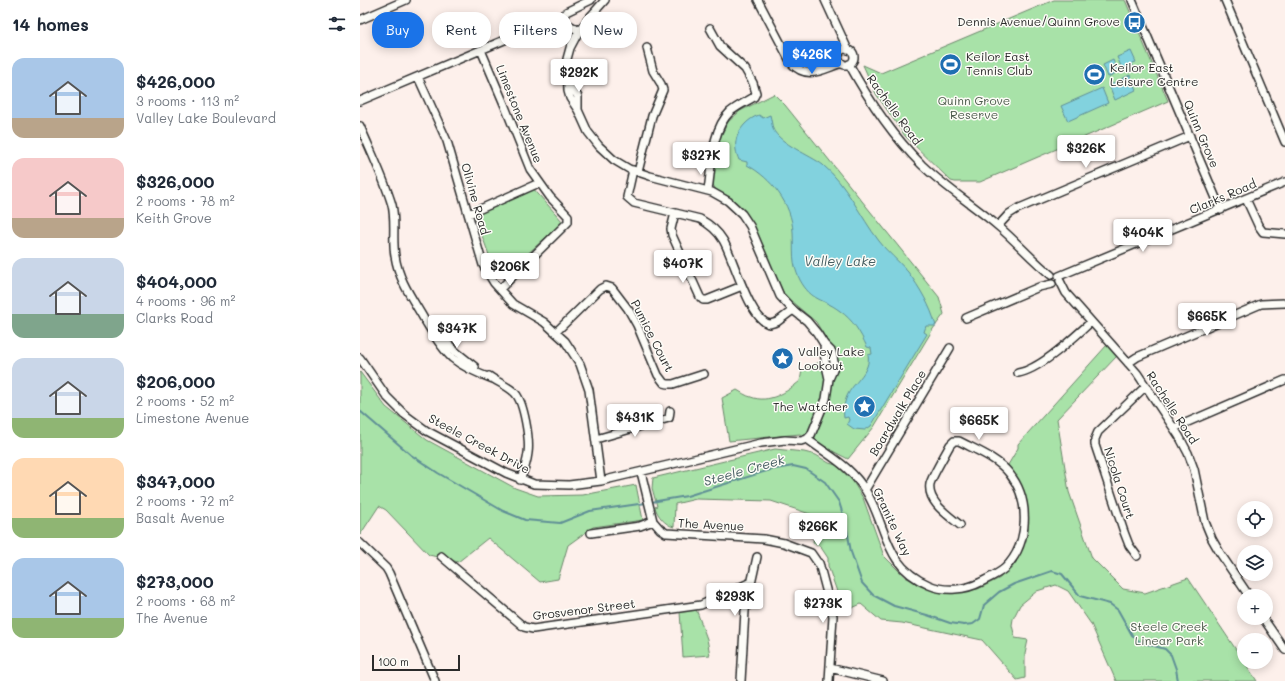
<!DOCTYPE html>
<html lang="en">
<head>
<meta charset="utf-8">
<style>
	:root { --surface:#fff; --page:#f2f2f3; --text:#1f2937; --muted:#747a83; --accent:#1a73e8 }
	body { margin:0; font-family:Mali,sans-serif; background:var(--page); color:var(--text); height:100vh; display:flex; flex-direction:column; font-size:15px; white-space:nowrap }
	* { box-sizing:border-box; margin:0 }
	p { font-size:13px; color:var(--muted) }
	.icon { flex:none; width:22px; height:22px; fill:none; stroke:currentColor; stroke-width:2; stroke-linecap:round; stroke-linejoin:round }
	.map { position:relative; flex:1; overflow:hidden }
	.drawer { display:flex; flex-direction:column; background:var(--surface); width:360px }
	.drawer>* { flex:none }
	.hud { position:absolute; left:12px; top:12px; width:380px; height:36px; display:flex; gap:8px }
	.fabs { position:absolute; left:877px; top:501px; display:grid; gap:8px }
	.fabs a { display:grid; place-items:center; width:36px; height:36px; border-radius:50%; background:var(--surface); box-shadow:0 2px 10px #0003; font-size:20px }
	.scale { position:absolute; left:12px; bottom:10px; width:88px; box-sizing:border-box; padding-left:4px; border:2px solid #2b2b2b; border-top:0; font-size:11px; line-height:14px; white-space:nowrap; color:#2b2b2b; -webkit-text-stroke:3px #fdfcf7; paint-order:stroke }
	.price { position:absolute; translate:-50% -34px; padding:0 9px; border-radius:4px; background:#fff; color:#222; font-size:13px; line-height:26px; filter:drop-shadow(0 1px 2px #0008) }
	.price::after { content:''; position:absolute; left:50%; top:24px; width:12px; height:9px; margin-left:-6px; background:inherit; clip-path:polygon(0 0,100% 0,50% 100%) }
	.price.current { background:var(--accent); color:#fff }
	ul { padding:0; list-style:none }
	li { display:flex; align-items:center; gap:12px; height:100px; padding:0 12px }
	li span { display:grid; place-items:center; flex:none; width:112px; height:80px; border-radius:12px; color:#555 }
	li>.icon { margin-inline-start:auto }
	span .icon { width:48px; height:48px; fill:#fffc; stroke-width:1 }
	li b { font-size:17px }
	h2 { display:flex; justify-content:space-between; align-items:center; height:48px; padding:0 12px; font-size:17px }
	.tag { padding:0 14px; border-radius:16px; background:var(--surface); box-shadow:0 2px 10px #0003; font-size:14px; line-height:36px }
	.tag.current { background:var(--accent); color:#fff }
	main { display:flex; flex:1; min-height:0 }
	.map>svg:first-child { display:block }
	.green { fill:#a8e2a8; stroke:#6a866a }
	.water { fill:#82d2de; stroke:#5f8f96 }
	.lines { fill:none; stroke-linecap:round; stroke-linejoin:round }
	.stream { stroke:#5f8f96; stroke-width:2 }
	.minor-casing { stroke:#2b2b2b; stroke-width:10 }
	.minor { stroke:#fdfcf7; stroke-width:7 }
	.labels { text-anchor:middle; stroke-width:3; stroke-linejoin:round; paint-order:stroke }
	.poi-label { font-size:12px; fill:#2b2b2b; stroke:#fdfcf7; text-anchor:start }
	.park-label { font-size:12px; fill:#4a594a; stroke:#fdfcf7 }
	.street-label { font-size:12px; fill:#2b2b2b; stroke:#fdfcf7 }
	.water-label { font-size:13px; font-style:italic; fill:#455d61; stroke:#fdfcf7 }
</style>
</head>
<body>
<main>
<section class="drawer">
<h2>14 homes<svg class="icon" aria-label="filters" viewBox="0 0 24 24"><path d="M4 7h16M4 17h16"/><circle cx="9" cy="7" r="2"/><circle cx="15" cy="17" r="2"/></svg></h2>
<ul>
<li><span style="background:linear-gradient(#a9c7e8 75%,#b9a48a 0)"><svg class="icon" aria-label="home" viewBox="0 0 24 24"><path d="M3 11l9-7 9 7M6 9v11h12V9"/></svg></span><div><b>$426,000</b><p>3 rooms · 113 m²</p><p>Valley Lake Boulevard</p></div></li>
<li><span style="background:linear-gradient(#f6c9c9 75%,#b9a48a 0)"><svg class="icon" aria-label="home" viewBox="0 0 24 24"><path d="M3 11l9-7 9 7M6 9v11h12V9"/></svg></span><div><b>$326,000</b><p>2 rooms · 78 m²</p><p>Keith Grove</p></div></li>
<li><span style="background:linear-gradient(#c9d6e8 70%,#7fa58c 0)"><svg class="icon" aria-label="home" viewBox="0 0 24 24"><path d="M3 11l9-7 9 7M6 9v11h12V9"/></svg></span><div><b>$404,000</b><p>4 rooms · 96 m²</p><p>Clarks Road</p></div></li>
<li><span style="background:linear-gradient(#c9d6e8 75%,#8fb573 0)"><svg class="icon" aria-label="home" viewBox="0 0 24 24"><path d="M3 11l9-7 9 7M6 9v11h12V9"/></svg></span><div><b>$206,000</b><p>2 rooms · 52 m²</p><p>Limestone Avenue</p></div></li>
<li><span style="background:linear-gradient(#ffd9b3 75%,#8fb573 0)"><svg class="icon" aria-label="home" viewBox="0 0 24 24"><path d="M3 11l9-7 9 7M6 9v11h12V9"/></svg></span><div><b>$347,000</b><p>2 rooms · 72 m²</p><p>Basalt Avenue</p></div></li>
<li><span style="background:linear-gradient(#a9c7e8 75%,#8fb573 0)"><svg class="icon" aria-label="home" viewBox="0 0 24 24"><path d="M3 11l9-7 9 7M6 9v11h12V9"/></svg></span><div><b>$273,000</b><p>2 rooms · 68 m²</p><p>The Avenue</p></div></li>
</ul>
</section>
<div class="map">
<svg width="925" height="681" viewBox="0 0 925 681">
	<rect width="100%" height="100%" fill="#fdf0eb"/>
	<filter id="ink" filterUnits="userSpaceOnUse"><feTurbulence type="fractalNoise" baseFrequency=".025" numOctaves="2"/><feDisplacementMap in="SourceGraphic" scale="8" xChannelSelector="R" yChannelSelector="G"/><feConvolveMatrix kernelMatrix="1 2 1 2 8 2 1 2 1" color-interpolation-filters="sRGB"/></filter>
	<g filter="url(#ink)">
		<!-- green -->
		<path class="green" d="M694 0H765L808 101 620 182H595L591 181 545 136 516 94 503 65 521 73Z
			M414 94 425 105 579 297 584 314 573 329 514 427 488 459 440 434 369 441 362 398 377 390C381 392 386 396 391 397 409 404 427 392 440 381L442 370 476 355 456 322 425 296 390 221 376 205 356 190 352 183 360 138 368 122 380 111Z
			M171 186 203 222 145 274 139 275 132 263 113 211Z
			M747 345 757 356 697 419 709 492 732 558 763 589 785 593 828 578 897 681H756L731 624 708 591 696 585 677 591 660 605 653 619 652 625 655 638 668 640 665 654V678L657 680 622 640 542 623 521 621 501 604 481 613V603L468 566V558L460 546 453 543 456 516 411 501 336 499 315 504 314 527C305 525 297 515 295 507L297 506 292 488 293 478 415 449 444 452 456 455 469 463 476 465 492 480 503 498 524 556 545 577 567 588 591 592 618 589 640 578 661 553 668 532 667 508 660 483 648 465 658 448V444Z
			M0 372 26 407 67 440 155 488 178 496 223 495 276 485 283 520 233 527 208 545 198 579 180 582 128 538 98 562 69 555 26 510 19 506 0 535Z
			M336 609 347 639 350 655 323 657 320 612Z"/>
		<!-- water -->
		<path class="water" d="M771 51 776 62 772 63 773 67 763 71 757 57Z
			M753 60 758 72 748 77 743 65Z
			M770 75 776 90 755 100 749 85Z
			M742 88 748 103 708 121 701 106Z
			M399 115 403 118 410 115C411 119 412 125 413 129 420 144 450 155 463 165 487 185 500 216 519 241 527 252 539 261 548 272 560 288 571 307 576 326H566L564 332 567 334 511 426 505 430 494 429 487 424 489 420 488 417 484 418C483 410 484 402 488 394 495 381 511 371 508 355L512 354 511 348 507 347C500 332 493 320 480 311 463 298 452 302 440 280 431 263 434 251 433 232 432 204 411 178 387 165V162L379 160C373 146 375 135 385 124 389 120 393 117 399 115Z"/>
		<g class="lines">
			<!-- stream -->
			<path class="stream" d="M0 411 51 455 78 473 143 511 165 520 200 523 230 511 286 503
				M291 502 327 496 410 470 433 466 446 469 465 482 479 502 486 524 491 552 502 583 513 595 534 606 567 615 590 623 604 625 613 624 620 619 624 605 639 592 654 584 692 571 702 574 720 596 750 604 758 610 772 635 780 642 805 649 811 655 816 669 818 681"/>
			<defs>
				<path id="minor" d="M398 0 431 63C447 81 463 69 482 63
					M465 0 488 50
					M772 0 861 210
					M865 0 925 142
					M0 20 46 0
					M202 21 206 12 231 0
					M478 57a8 8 0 1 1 16 0a8 8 0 1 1-16 0Z
					M121 50 144 104 170 169 190 197 208 216V222L205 225 140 289
					M431 57C446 69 463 66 479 55
					M489 64C508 99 534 137 562 165 585 187 613 205 638 226 656 241 672 260 691 275
					M58 77 87 141 123 265 134 283 153 304 184 322 205 341 220 364 229 390 241 481
					M209 81 218 97V110
					M0 101 161 33C173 27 189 15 203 21 208 24 214 28 219 31
					M0 126C11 152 24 178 32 205 36 222 32 239 35 256 39 281 52 298 64 319 72 332 80 347 92 358 103 367 119 374 133 379
					M273 170 267 197 274 203 340 219C349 224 357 230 363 240 373 256 390 322 410 324L417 322 433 310
					M278 172 292 116 303 90 301 84 293 71 287 48
					M348 190C352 166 351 130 370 112 377 106 386 102 394 97L396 93 393 83 385 69 360 46 350 28
					M886 199 898 225 903 232 925 234
					M315 213 311 229 312 235 340 297 343 300H347L382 286
					M109 214 179 183
					M638 226 649 214 657 209 830 136
					M699 276 925 182
					M700 281 706 293 777 373 819 436 828 453 834 469 845 522 852 539 860 553 889 596
					M606 318 679 287 692 284
					M76 331 95 351 115 367
					M196 332 240 289 246 286 252 288 268 309 277 325 298 375 304 383 308 384H313L344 374
					M464 344 465 361 469 379
					M0 358 27 397 44 414 67 431 146 473 174 484 209 485 241 481 401 443 425 440 441 441 447 439 451 435 466 399 469 379 473 370 474 362 472 352 464 344 457 333 447 321 433 310 420 296 390 226 382 214 368 201 352 192 290 176 269 169 254 160 239 146 228 132 218 110 210 98 208 91 207 59 210 48 219 31 229 18 245 0
					M768 363 777 357 901 304 925 303
					M658 373C681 369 713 338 731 322
					M129 376C137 382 148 386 155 393 164 402 170 440 168 453 167 462 164 471 160 480
					M814 428 925 380
					M236 439 309 418 310 411
					M447 439C471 457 491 466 507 493 528 529 524 566 569 585 585 592 606 590 621 582 629 578 638 574 645 568 669 544 671 500 649 473 637 458 616 450 599 441H594L590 445C586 453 572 476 570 484 567 502 588 515 600 525
					M281 472 293 521 300 529 306 533 404 539 424 543 451 553 460 566
					M505 490 590 348
					M231 533 280 526 293 521
					M0 543 26 568 29 573 75 681
					M81 556 164 627 173 629 341 605 391 582
					M777 556 769 545 764 532 735 445V439L738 432 786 386
					M459 563 473 616 469 681
					M903 618 925 650
					M470 668 523 681
					M381 681 385 611 397 557"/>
			</defs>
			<!-- minor casing -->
			<use href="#minor" class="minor-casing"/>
			<!-- minor -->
			<use href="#minor" class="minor"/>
		</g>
	</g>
	<!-- icons -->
	<defs>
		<symbol id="bus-disc" viewBox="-11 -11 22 22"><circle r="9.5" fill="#1f6fb2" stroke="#fdfcf7"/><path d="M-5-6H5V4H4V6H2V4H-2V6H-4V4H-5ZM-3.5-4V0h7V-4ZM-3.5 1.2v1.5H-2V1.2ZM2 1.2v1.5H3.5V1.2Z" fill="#fff"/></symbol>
		<symbol id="stadium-disc" viewBox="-11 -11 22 22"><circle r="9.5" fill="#1f6fb2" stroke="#fdfcf7"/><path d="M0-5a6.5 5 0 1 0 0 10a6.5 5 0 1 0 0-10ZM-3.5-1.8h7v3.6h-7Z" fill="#fff"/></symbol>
		<symbol id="sight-disc" viewBox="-11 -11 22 22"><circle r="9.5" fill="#1f6fb2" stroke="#fdfcf7"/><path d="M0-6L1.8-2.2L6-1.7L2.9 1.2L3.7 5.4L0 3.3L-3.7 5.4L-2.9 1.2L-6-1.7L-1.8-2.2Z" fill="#fff"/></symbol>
	</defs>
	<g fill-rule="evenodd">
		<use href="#bus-disc" x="762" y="10" width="25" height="25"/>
		<use href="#stadium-disc" x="578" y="52" width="25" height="25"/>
		<use href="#stadium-disc" x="722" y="62" width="25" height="25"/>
		<use href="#sight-disc" x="410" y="346" width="25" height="25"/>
		<use href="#sight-disc" x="492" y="394" width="25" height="25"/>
	</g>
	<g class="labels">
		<!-- poi labels -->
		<g class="poi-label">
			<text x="760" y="26" text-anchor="end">Dennis Avenue/Quinn Grove</text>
			<text x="606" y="61">Keilor East<tspan x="606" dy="14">Tennis Club</tspan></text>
			<text x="750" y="72">Keilor East<tspan x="750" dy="14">Leisure Centre</tspan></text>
			<text x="438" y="356">Valley Lake<tspan x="438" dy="14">Lookout</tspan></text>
			<text x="488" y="411" text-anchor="end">The Watcher</text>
		</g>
		<!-- park labels -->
		<g class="park-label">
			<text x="614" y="105">Quinn Grove<tspan x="614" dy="14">Reserve</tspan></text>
			<text x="809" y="631">Steele Creek<tspan x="809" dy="14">Linear Park</tspan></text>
		</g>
		<!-- street labels -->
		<g class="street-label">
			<text transform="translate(534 110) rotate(54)" y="4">Rachelle Road</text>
			<text transform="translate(159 114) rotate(68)" y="4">Limestone Avenue</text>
			<text transform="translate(841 134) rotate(67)" y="4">Quinn Grove</text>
			<text transform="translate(863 197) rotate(-23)" y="4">Clarks Road</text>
			<text transform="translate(115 199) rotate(74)" y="4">Olivine Road</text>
			<text transform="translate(292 336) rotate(63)" y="4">Pumice Court</text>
			<text transform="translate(812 408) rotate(57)" y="4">Rachelle Road</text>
			<text transform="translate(538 413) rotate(-59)" y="4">Boardwalk Place</text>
			<text transform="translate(119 444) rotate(28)" y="4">Steele Creek Drive</text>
			<text transform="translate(759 483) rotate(72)" y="4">Nicola Court</text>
			<text transform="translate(532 522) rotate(65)" y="4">Granite Way</text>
			<text transform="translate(351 525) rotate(3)" y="4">The Avenue</text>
			<text transform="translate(224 610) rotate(-7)" y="4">Grosvenor Street</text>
		</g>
		<!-- water labels -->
		<g class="water-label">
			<text x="480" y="266">Valley Lake</text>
			<text transform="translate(384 470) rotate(-16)" y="5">Steele Creek</text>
		</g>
	</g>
</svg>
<div class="fabs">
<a><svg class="icon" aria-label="locate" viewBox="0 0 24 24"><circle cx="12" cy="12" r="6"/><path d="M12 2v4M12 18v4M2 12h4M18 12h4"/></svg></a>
<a><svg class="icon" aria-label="layers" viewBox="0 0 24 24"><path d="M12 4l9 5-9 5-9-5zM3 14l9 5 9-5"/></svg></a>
<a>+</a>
<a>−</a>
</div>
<div class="scale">100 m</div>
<b class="price current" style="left:452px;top:75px">$426K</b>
<b class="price" style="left:219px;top:93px">$292K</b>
<b class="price" style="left:726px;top:169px">$326K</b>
<b class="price" style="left:341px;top:176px">$327K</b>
<b class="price" style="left:783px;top:253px">$404K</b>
<b class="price" style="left:323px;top:284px">$407K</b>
<b class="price" style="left:150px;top:287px">$206K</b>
<b class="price" style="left:847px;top:337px">$665K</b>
<b class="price" style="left:97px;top:349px">$347K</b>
<b class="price" style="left:275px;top:438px">$431K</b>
<b class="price" style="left:619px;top:441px">$665K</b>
<b class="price" style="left:458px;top:547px">$266K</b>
<b class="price" style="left:375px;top:617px">$293K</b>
<b class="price" style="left:463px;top:624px">$273K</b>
<div class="hud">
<a class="tag current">Buy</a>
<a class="tag">Rent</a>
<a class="tag">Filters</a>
<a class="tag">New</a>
</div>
</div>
</main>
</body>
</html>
